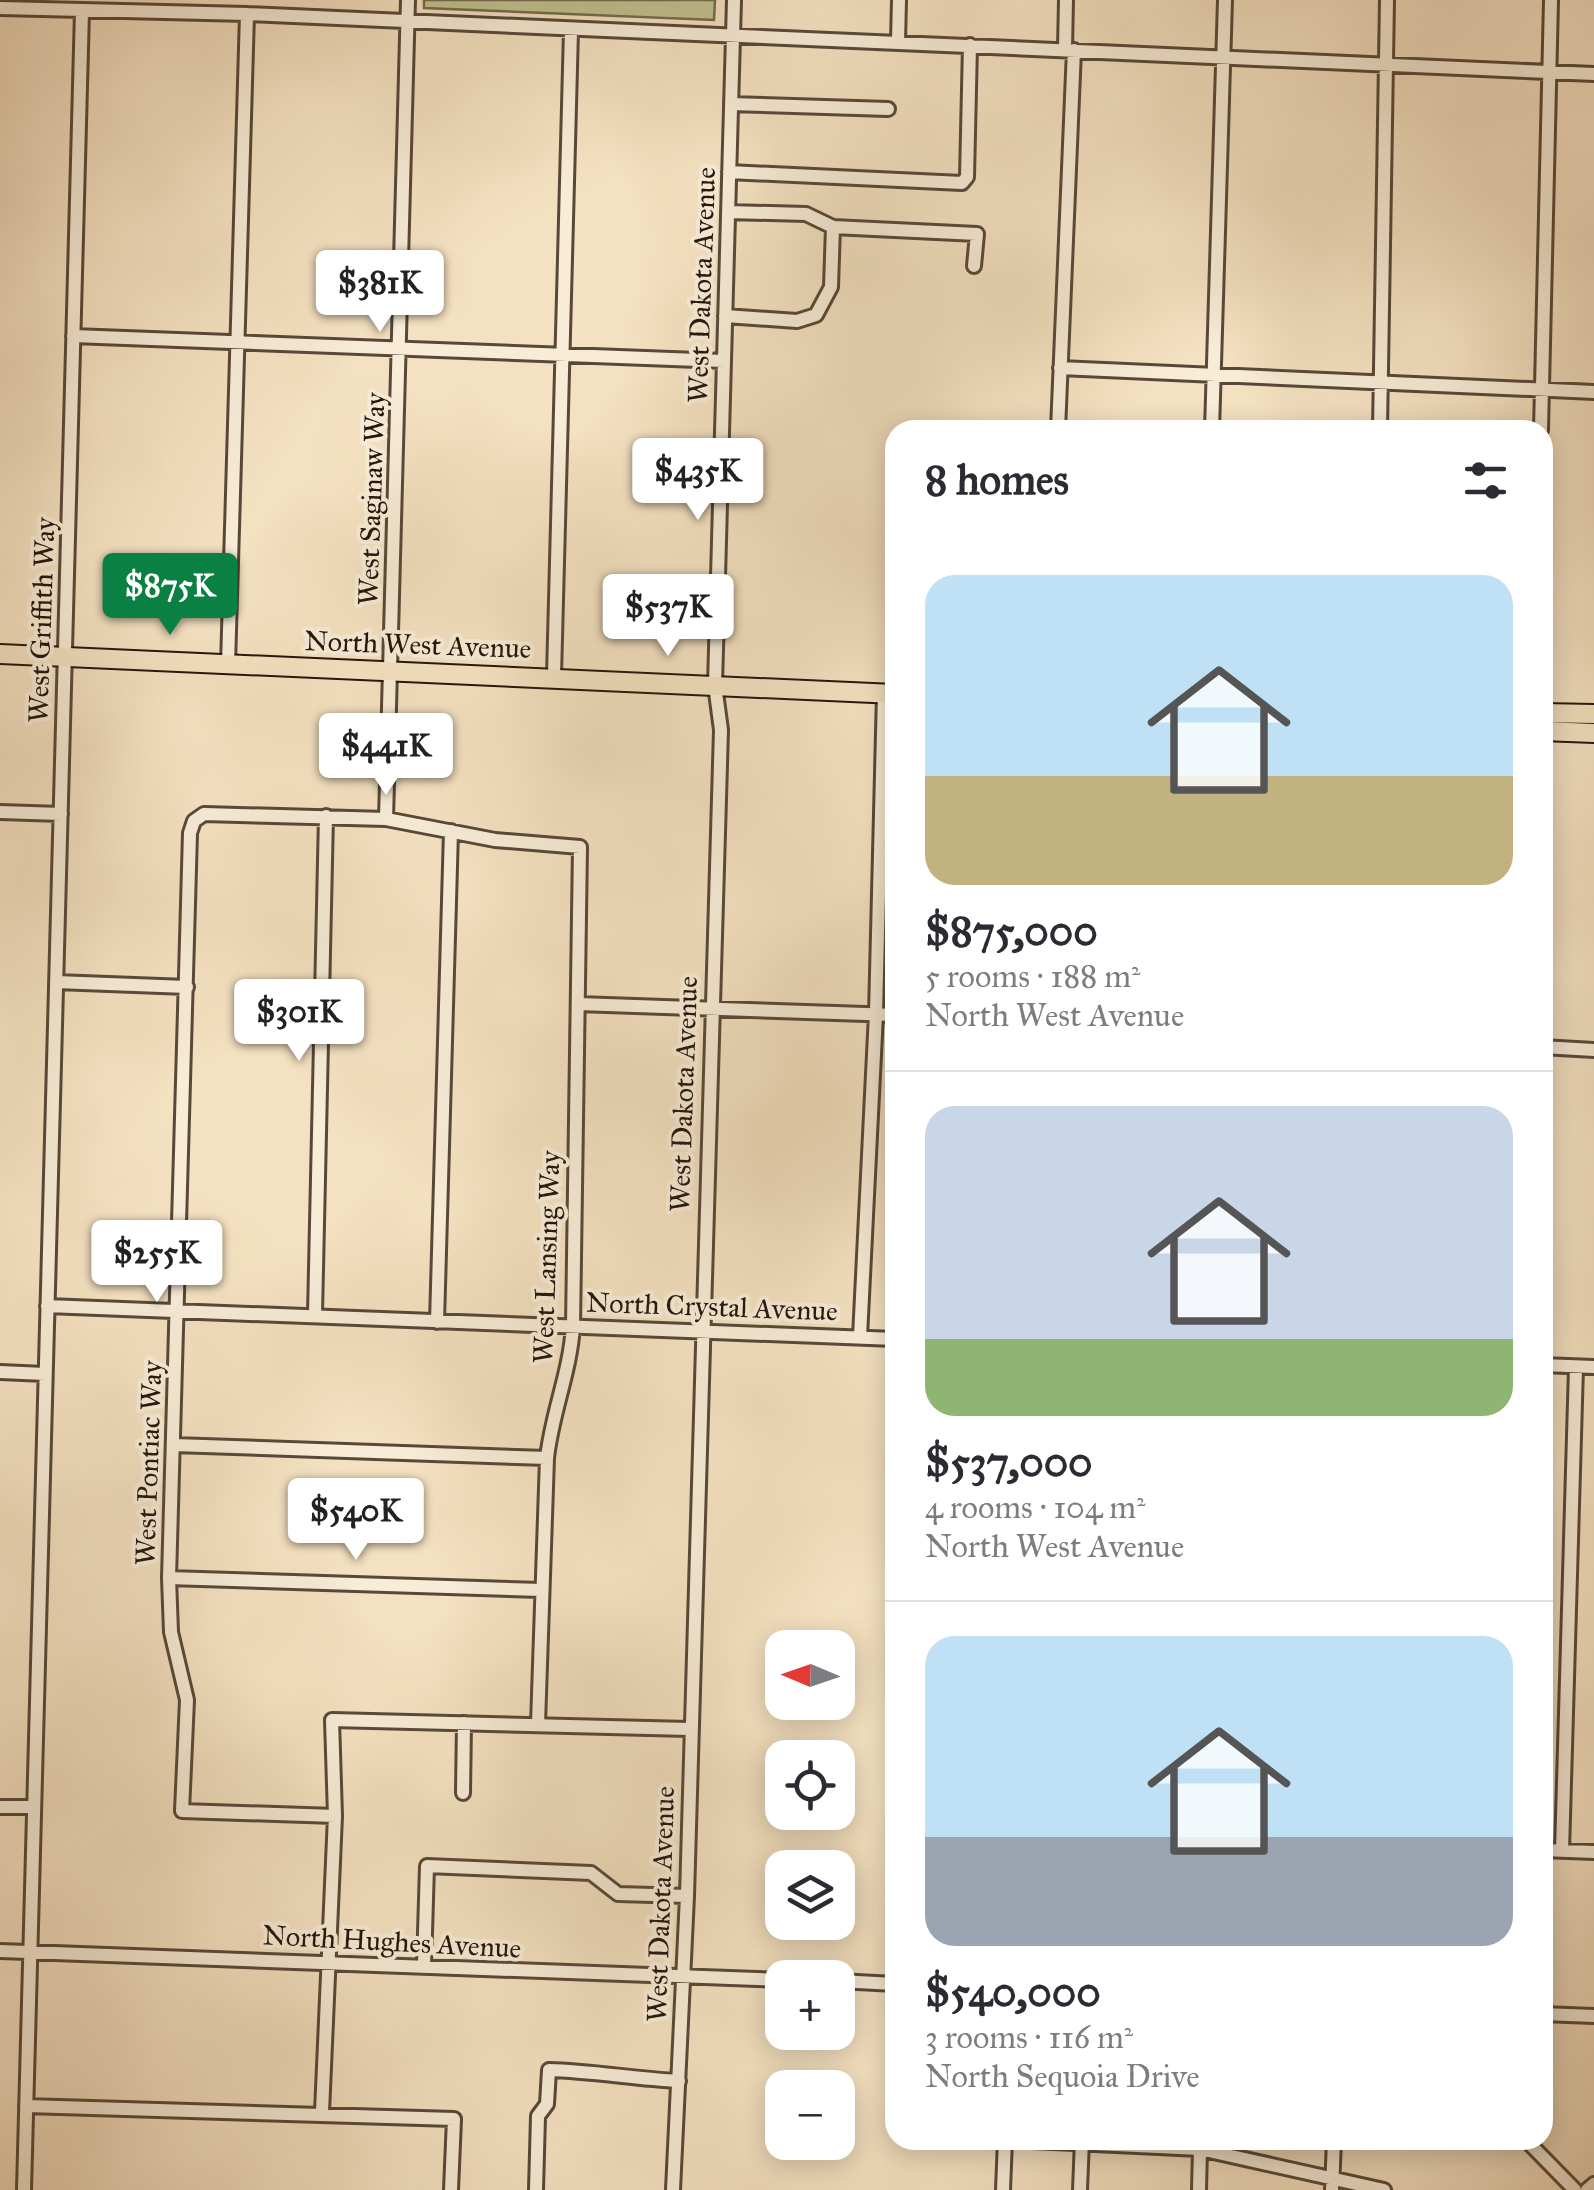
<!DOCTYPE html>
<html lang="en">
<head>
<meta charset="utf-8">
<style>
	:root { --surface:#fff; --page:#f7f7f7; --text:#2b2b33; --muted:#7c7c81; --line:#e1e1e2; --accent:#0b8043 }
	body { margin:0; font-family:"IM FELL Great Primer",serif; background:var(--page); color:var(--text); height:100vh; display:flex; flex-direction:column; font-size:38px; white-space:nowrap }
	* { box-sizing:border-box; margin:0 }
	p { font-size:32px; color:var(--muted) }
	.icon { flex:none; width:55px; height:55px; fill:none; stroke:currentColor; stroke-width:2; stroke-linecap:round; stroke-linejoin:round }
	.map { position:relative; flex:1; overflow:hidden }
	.drawer { position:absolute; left:885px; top:420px; width:668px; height:1730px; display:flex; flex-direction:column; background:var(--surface); border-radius:30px; box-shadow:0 5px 25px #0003 }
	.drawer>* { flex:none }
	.needle { width:65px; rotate:272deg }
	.buttons { position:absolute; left:765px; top:1630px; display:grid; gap:20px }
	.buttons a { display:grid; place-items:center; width:90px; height:90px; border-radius:20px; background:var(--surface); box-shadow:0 5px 25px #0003; font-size:50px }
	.price { position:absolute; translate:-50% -85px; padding:0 22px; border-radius:10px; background:#fff; color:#222; font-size:32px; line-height:65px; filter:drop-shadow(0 2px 5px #0008) }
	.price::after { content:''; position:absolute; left:50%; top:60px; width:30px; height:22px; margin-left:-15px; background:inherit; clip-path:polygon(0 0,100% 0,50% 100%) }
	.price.selected { background:var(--accent); color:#fff }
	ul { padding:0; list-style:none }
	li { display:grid; align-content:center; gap:20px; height:530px; padding:0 40px }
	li+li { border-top:2px solid var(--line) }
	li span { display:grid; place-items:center; height:310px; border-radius:30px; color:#555 }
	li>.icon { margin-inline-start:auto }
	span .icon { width:180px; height:180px; fill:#fffc; stroke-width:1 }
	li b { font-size:42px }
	h2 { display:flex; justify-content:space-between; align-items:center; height:120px; padding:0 40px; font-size:42px }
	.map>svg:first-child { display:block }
	.green { fill:#c0c290; stroke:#726c4e; stroke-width:2.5 }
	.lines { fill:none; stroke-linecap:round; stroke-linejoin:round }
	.minor-casing { stroke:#584839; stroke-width:18 }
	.major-casing { stroke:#24150c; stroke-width:22 }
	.minor { stroke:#f8ecd7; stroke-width:12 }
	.major { stroke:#f4e1c1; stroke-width:18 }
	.labels { text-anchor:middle; stroke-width:8; stroke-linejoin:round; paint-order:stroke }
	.street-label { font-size:28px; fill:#24150c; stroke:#f8ecd7 }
</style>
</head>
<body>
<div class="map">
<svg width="1594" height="2190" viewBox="0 0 1594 2190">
	<rect width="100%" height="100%" fill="#f4e1c1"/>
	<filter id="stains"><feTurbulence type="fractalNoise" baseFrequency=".002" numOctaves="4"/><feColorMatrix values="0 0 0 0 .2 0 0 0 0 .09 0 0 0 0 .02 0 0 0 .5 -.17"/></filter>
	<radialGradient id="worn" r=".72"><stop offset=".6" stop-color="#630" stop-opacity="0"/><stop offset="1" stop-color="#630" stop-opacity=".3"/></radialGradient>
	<!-- green -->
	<path class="green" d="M424 0H715L714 20 424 8Z"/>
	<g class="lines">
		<defs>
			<path id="minor" d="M0 8 247 14 1594 74
				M898 42 899 0
				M1065 49 1066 0
				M731 104 888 109
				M729 172 962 183 967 177 970 45
				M728 212 806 214 833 227 977 234 974 266
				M725 316 797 321 816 315 831 287 833 227
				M73 336 724 361
				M1060 368 1594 392
				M1058 430 1074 50
				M1212 430 1225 0
				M1380 430 1387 0
				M1541 430 1551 0
				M228 665 247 14
				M554 676 571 30
				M0 812 61 814
				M386 819 408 0
				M56 982 187 987
				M578 1004 895 1015
				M1542 1047 1594 1050
				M47 1306 895 1339
				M315 1314 326 816
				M437 1322 451 831
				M860 1337 876 1014 884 694
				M1542 1365 1594 1367
				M0 1372 45 1374
				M174 1445 547 1458
				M169 1578 541 1590
				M463 1793 464 1723
				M0 1807H34
				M335 1816 182 1811 187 1700 171 1632 169 1578 190 833 194 821 204 814 386 819 495 840 580 847 573 1326C570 1373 552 1412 547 1458L538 1724
				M1542 1850 1594 1852
				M1562 1851 1576 1367
				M0 1951 782 1980
				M424 1966 427 1866 591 1873 618 1894 687 1896
				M838 1981 895 1984
				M1542 2014 1594 2016
				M26 2106 454 2119 451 2190
				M322 2112 335 1816 332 1720 689 1729
				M1011 2140 1200 2149 1384 2190
				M1526 2140 1575 2190
				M24 2190 82 11
				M536 2190 538 2116 547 2104 549 2070C593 2071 634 2079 679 2081
				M673 2190 687 1896 721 730 715 685 734 0
				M1003 2190 1005 2140
				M1080 2190 1082 2140
				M1199 2190 1200 2149
				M1332 2190 1334 2140
				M1587 2190 1594 2184"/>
			<path id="major" d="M0 654 895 694
				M1542 713 1594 714
				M1542 731 1594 733"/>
		</defs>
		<!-- minor casing -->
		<use href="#minor" class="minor-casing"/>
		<!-- major casing -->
		<use href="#major" class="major-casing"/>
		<!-- minor -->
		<use href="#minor" class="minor"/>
		<!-- major -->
		<use href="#major" class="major"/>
	</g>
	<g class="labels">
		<!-- street labels -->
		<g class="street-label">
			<text transform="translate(701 285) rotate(-88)" y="10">West Dakota Avenue</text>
			<text transform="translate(371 499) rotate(-88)" y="10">West Saginaw Way</text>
			<text transform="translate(41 620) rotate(-88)" y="10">West Griffith Way</text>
			<text transform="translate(418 644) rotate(2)" y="10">North West Avenue</text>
			<text transform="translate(683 1094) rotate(-88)" y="10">West Dakota Avenue</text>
			<text transform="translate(546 1257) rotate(-88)" y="10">West Lansing Way</text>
			<text transform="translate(712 1306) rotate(2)" y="10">North Crystal Avenue</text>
			<text transform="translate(148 1463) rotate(-88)" y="10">West Pontiac Way</text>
			<text transform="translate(660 1904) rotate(-88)" y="10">West Dakota Avenue</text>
			<text transform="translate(392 1941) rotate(3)" y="10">North Hughes Avenue</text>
		</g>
	</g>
	<rect width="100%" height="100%" filter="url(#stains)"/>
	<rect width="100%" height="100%" fill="url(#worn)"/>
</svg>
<div class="buttons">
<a><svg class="needle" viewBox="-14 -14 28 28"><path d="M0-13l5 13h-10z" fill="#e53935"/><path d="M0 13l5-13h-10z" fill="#7c7c81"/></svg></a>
<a><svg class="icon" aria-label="locate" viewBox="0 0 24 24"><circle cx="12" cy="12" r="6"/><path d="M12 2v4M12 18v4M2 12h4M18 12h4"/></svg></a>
<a><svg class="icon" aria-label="layers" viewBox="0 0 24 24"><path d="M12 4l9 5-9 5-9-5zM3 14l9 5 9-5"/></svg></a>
<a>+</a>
<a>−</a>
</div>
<b class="price" style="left:380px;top:335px">$381K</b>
<b class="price" style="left:698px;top:523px">$435K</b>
<b class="price selected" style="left:170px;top:638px">$875K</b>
<b class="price" style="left:668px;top:659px">$537K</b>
<b class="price" style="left:386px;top:798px">$441K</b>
<b class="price" style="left:299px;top:1064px">$301K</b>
<b class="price" style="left:157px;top:1305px">$255K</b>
<b class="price" style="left:356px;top:1563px">$540K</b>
<section class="drawer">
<h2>8 homes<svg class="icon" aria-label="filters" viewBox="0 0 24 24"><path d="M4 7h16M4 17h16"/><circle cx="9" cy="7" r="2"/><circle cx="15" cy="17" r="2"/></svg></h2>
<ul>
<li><span style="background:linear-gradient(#bfe0f5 65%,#c2b280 0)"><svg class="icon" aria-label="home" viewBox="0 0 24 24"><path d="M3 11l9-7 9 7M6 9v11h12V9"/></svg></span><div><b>$875,000</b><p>5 rooms · 188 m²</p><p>North West Avenue</p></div></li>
<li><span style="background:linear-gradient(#c9d6e8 75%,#8fb573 0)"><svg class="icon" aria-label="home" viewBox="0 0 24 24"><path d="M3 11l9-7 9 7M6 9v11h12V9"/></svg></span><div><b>$537,000</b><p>4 rooms · 104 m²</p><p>North West Avenue</p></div></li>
<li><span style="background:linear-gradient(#bfe0f5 65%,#9aa5b1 0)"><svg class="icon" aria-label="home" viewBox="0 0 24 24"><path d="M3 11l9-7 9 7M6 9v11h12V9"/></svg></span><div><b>$540,000</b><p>3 rooms · 116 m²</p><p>North Sequoia Drive</p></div></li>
</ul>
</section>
</div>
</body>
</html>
